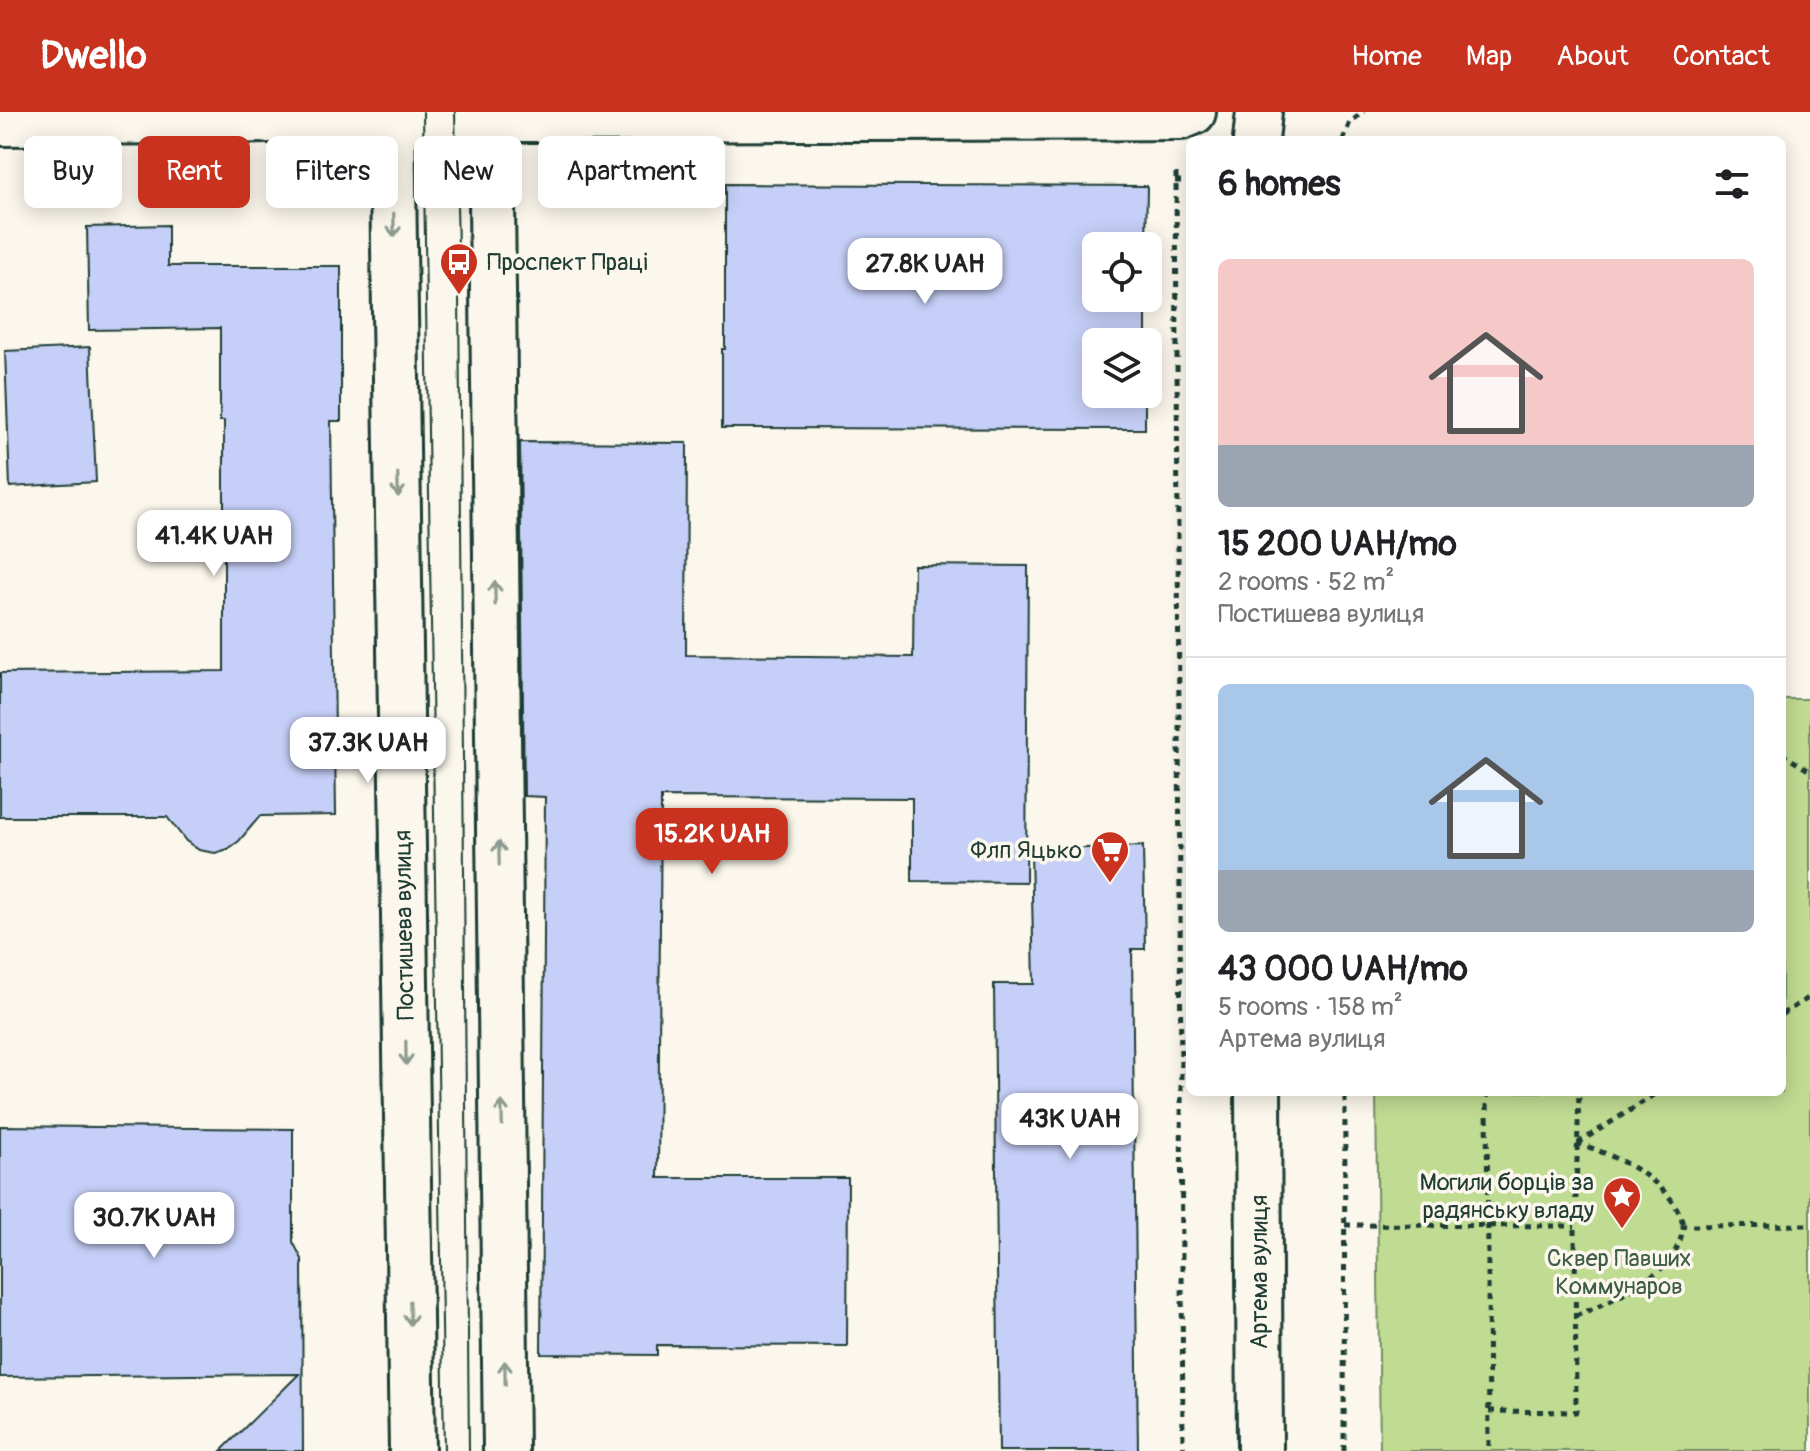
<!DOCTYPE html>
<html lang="en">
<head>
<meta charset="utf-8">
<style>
	:root { --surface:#fff; --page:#f6f6f6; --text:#202124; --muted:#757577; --line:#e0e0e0; --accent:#c8321e }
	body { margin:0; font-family:Pangolin,sans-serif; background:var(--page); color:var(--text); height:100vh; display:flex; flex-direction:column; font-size:30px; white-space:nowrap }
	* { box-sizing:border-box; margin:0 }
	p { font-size:26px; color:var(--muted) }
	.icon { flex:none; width:44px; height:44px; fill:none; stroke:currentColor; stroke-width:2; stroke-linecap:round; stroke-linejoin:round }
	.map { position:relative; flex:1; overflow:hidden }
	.sheet { position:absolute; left:1186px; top:24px; width:600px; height:960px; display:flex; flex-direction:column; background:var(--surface); border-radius:12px; box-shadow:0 4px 20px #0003 }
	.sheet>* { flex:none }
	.top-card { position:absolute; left:24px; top:24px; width:760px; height:72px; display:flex; gap:16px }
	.fabs { position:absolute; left:1082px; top:120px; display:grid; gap:16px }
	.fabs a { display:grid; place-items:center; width:80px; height:80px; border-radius:12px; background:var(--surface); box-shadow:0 4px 20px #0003; font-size:40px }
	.price { position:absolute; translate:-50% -68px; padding:0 18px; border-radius:16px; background:#fff; color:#222; font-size:26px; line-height:52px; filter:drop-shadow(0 2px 4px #0008) }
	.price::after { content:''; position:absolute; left:50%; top:48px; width:24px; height:18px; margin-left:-12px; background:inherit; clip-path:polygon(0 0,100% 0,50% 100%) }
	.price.current { background:var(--accent); color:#fff }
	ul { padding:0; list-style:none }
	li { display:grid; align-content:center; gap:16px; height:424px; padding:0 32px }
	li+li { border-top:2px solid var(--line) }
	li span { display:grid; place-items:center; height:248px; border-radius:12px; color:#555 }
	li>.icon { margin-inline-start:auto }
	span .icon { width:144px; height:144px; fill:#fffc; stroke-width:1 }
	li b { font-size:34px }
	h2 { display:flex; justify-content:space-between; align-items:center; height:96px; padding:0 32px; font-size:34px }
	.pill { padding:0 28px; border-radius:12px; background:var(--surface); box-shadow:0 4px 20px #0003; font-size:28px; line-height:72px }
	.pill.current { background:var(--accent); color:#fff }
	header { display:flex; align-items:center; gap:48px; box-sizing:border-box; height:112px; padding:0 40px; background:var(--accent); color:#fff }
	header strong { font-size:38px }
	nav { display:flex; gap:44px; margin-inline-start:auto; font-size:28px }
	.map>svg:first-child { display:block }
	.green { fill:#c0db92; stroke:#708c63; stroke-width:2 }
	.building { fill:#c6cff7; stroke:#1f3d34; stroke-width:2 }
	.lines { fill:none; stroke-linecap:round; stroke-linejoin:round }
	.minor-casing { stroke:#1f3d34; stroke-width:50 }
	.major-casing { stroke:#1f3d34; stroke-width:50 }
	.path { stroke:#1f3d34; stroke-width:5; stroke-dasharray:6 6; stroke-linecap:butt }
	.minor { stroke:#fbf7ec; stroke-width:44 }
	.major { stroke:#fbf7ec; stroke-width:44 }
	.tram { stroke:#1f3d34; stroke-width:2 }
	.oneway { stroke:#8d9a90 }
	.labels { text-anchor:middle; stroke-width:7; stroke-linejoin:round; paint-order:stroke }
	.poi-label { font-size:24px; fill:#1f3d34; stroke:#fbf7ec; text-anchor:end }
	.street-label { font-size:24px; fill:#1f3d34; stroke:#fbf7ec }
	.park-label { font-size:24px; fill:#3f5d47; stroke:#fbf7ec }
</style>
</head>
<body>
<header>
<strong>Dwello</strong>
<nav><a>Home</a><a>Map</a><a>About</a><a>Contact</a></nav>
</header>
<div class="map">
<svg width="1810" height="1339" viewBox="0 0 1810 1339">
	<rect width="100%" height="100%" fill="#fbf7ec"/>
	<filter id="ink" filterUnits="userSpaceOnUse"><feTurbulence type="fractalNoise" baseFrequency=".0125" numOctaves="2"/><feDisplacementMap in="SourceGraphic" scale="16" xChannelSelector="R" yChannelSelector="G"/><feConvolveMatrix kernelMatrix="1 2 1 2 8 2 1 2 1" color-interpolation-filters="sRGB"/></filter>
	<g filter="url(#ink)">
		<!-- green -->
		<path class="green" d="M1782 587H1810V1339H1380L1376 980H1782Z"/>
		<!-- building -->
		<path class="building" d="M725 72 1147 74 1146 134H1096V186H1146V230H1096V282H1145V317L722 316V237H725Z
			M168 113V154H341V309H331L336 703 260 704 239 729 228 737 215 741 199 738 186 729 167 705H0V561L224 559V309H220V216L89 218 87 115Z
			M90 235 96 370 10 375 5 239Z
			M520 330 687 331 686 543 913 545 914 453 1028 454 1026 770 912 769V686L661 685 658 1066H848L847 1234 657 1233V1243L541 1242 545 685 524 684Z
			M1143 734 1145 837H1132L1138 1339H999L994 872H1034L1031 738Z
			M0 1014 293 1017V1130L302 1147 303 1339H221L299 1262 0 1265Z"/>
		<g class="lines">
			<defs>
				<path id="minor" d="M392 0 412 1339
					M491 0 506 1339"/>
				<path id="major" d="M0 11C394 5 787 7 1181 5L1193 0
					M1256 28 1259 0
					M1258 980 1260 1339"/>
			</defs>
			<!-- minor casing -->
			<use href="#minor" class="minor-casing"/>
			<!-- major casing -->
			<use href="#major" class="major-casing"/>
			<!-- path -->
			<path class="path" d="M1343 28 1350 10 1364 0
				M1176 61 1183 1339
				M1175 69H1190
				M1782 642 1810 659
				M1782 902 1810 885
				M1487 980 1489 1339
				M1577 1031C1615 1043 1676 1071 1683 1114
				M1578 1031 1659 980
				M1345 1113 1575 1114
				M1576 1204C1615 1186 1679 1164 1683 1114L1810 1113
				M1489 1299 1576 1300 1575 1114 1579 980
				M1344 1339 1345 980"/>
			<!-- minor -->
			<use href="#minor" class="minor"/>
			<!-- major -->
			<use href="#major" class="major"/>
			<!-- tram -->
			<path class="tram" d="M423 0 444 1339
				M455 0 459 184 469 1339"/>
		</g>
		<!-- one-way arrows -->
		<defs><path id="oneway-shaft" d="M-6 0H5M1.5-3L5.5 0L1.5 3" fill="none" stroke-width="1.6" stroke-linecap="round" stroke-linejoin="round" transform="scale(2)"/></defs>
		<g class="oneway">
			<use href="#oneway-shaft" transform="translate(394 113) rotate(89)"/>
			<use href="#oneway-shaft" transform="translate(398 373) rotate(89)"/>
			<use href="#oneway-shaft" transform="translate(495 481) rotate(-91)"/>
			<use href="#oneway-shaft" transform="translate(499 741) rotate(-91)"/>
			<use href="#oneway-shaft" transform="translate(406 941) rotate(89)"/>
			<use href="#oneway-shaft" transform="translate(502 1001) rotate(-91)"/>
			<use href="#oneway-shaft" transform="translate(410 1201) rotate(89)"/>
			<use href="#oneway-shaft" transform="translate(505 1261) rotate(-91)"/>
		</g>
	</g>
	<!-- icons -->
	<defs>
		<symbol id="bus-pin" viewBox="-11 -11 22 30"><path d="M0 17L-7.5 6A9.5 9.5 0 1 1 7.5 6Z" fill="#c8321e" stroke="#fbf7ec"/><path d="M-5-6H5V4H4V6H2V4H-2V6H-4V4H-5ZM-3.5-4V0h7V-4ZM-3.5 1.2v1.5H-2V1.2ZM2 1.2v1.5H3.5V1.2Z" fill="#fff"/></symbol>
		<symbol id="supermarket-pin" viewBox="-11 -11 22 30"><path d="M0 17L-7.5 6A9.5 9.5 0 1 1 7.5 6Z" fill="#c8321e" stroke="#fbf7ec"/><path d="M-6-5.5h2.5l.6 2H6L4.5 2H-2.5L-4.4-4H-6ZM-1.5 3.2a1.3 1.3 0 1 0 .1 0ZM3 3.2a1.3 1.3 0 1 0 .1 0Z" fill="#fff"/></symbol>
		<symbol id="sight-pin" viewBox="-11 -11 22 30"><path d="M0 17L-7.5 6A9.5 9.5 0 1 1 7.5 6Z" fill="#c8321e" stroke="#fbf7ec"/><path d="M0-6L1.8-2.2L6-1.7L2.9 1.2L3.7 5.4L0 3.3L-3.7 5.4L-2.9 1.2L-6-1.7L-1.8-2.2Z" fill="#fff"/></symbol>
	</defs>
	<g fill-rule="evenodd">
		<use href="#bus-pin" x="437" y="128" width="44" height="60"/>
		<use href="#supermarket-pin" x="1088" y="716" width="44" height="60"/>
		<use href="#sight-pin" x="1600" y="1062" width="44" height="60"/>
	</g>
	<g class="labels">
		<!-- poi labels -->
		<g class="poi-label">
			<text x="487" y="158" text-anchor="start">Проспект Праці</text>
			<text x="1082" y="746">Флп Яцько</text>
			<text x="1594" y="1078">Могили борців за<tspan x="1594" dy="28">радянську владу</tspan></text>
		</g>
		<!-- street labels -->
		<g class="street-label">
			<text transform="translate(404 813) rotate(-91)" y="8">Постишева вулиця</text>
			<text transform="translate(1259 1160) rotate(-90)" y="8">Артема вулиця</text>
		</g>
		<!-- park labels -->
		<g class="park-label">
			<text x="1619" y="1154">Сквер Павших<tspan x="1619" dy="28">Коммунаров</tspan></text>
		</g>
	</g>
</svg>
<div class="fabs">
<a><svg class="icon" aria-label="locate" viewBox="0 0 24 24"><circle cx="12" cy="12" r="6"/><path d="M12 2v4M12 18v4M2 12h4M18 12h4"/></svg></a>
<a><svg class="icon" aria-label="layers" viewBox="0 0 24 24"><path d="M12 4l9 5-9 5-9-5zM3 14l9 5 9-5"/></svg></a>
</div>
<b class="price" style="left:925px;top:194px">27.8K UAH</b>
<b class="price" style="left:214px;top:466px">41.4K UAH</b>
<b class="price" style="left:368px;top:673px">37.3K UAH</b>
<b class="price current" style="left:712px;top:764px">15.2K UAH</b>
<b class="price" style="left:1070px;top:1049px">43K UAH</b>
<b class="price" style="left:154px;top:1148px">30.7K UAH</b>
<div class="top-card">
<a class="pill">Buy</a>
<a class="pill current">Rent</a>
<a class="pill">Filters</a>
<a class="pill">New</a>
<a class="pill">Apartment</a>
</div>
<section class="sheet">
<h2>6 homes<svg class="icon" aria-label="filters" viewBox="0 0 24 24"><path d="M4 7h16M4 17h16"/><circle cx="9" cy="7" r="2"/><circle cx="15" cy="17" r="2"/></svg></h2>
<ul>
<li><span style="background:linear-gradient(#f6c9c9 75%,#9aa5b1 0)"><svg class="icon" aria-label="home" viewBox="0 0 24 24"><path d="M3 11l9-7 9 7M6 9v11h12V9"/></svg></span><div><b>15 200 UAH/mo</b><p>2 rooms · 52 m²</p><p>Постишева вулиця</p></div></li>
<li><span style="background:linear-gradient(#a9c7e8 75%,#9aa5b1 0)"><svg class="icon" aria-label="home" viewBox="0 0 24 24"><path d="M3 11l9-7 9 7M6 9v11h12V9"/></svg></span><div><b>43 000 UAH/mo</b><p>5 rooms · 158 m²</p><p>Артема вулиця</p></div></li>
</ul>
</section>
</div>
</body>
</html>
